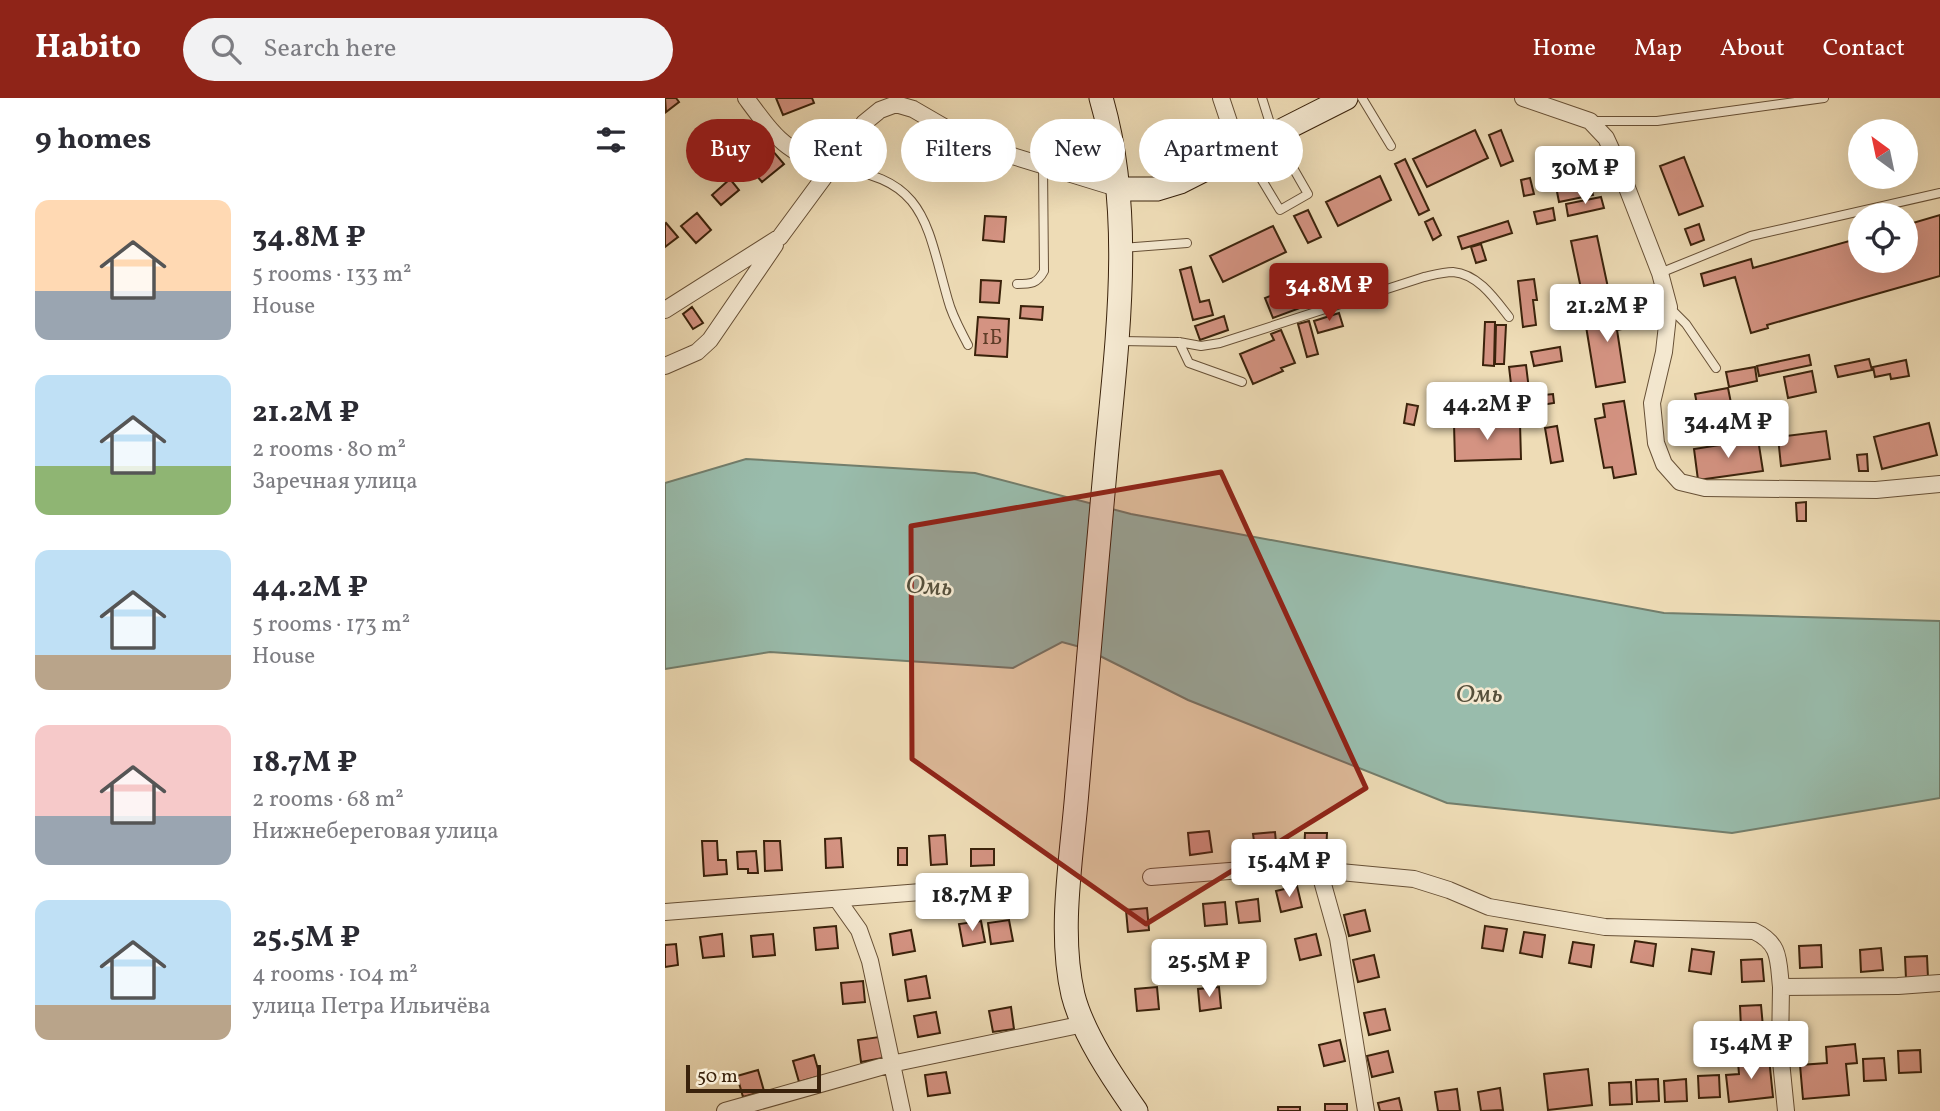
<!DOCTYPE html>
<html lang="en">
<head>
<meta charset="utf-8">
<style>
	:root { --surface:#fff; --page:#f2f2f3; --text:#2b2b33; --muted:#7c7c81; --accent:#8f2418 }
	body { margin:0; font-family:Vollkorn,serif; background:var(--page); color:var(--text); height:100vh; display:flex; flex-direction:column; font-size:26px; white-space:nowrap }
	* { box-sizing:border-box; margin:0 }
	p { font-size:23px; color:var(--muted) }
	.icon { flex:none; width:38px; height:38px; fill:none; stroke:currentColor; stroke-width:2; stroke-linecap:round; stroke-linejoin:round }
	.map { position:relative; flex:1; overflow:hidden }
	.side { display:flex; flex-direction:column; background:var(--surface); width:665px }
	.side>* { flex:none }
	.guide { position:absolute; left:21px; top:21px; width:665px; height:63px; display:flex; gap:14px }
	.needle { width:46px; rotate:327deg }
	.buttons { position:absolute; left:1183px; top:21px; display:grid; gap:14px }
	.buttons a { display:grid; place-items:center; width:70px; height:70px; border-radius:50%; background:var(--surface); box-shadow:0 7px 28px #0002; font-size:35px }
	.scale { position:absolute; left:21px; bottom:18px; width:135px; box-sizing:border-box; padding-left:7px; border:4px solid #3a220b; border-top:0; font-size:19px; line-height:24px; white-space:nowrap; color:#3a220b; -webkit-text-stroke:5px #f4e8d0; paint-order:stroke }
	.price { position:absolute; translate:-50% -60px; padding:0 16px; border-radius:7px; background:#fff; color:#222; font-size:23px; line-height:46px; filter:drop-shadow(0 2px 4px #0008) }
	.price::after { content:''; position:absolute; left:50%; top:42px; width:21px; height:16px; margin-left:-10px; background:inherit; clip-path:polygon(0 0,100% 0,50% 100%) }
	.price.current { background:var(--accent); color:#fff }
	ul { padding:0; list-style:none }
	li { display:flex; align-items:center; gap:21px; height:175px; padding:0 35px }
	li span { display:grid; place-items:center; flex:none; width:196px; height:140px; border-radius:14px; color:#555 }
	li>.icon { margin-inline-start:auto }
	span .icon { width:84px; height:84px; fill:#fffc; stroke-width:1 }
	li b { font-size:30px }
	h2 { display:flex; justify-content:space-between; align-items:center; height:84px; padding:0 35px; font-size:30px }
	.pill { padding:0 24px; border-radius:32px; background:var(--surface); box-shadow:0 7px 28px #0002; font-size:24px; line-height:63px }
	.pill.current { background:var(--accent); color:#fff }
	header { display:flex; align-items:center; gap:42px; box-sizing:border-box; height:98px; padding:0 35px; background:var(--accent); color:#fff }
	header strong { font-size:33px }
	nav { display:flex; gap:38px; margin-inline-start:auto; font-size:24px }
	.search { width:490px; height:63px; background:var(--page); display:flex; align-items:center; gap:18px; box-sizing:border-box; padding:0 24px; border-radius:38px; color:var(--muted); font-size:26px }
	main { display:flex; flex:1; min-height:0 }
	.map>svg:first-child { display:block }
	.water { fill:#99bcac; stroke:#737e6c; stroke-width:2 }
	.building { fill:#d49382; stroke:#3a220b; stroke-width:2 }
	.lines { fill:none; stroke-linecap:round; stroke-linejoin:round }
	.lane-casing { stroke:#675036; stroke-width:10 }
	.street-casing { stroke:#675036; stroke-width:18 }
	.secondary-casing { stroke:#3a220b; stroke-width:25 }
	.lane { stroke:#f4e8d0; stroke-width:8 }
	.street { stroke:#f4e8d0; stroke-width:16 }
	.secondary { stroke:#f4e8d0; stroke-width:23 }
	.marked { fill:#8f2418; fill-opacity:0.2; stroke:#8f2418; stroke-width:5; stroke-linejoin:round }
	.labels { text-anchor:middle; stroke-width:5; stroke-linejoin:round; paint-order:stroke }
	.number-label { font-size:21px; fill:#603e29 }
	.water-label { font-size:26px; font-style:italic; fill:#56503b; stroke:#f4e8d0 }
</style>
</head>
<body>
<header>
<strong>Habito</strong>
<div class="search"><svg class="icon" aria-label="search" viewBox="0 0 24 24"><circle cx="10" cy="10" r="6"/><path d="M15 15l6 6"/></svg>Search here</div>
<nav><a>Home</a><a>Map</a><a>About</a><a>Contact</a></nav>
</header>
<main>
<section class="side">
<h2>9 homes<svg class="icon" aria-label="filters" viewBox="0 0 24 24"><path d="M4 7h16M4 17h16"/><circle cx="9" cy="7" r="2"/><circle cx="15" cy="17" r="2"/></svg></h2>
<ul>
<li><span style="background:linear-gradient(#ffd9b3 65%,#9aa5b1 0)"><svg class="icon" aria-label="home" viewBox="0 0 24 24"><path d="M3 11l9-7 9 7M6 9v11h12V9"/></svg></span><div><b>34.8M ₽</b><p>5 rooms · 133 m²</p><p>House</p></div></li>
<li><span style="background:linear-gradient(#bfe0f5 65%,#8fb573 0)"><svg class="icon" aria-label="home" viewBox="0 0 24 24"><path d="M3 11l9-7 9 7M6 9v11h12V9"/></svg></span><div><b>21.2M ₽</b><p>2 rooms · 80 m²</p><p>Заречная улица</p></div></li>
<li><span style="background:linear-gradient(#bfe0f5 75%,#b9a48a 0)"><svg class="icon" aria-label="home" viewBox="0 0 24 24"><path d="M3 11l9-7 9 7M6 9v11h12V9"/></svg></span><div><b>44.2M ₽</b><p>5 rooms · 173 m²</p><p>House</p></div></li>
<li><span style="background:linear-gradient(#f6c9c9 65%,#9aa5b1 0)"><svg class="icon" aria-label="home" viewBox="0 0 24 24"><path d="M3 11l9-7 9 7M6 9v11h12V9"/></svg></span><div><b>18.7M ₽</b><p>2 rooms · 68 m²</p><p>Нижнебереговая улица</p></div></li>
<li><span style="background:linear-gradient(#bfe0f5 75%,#b9a48a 0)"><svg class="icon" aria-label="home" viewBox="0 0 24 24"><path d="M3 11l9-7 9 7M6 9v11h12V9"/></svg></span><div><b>25.5M ₽</b><p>4 rooms · 104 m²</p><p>улица Петра Ильичёва</p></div></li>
</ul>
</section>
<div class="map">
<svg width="1275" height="1013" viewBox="0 0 1275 1013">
	<rect width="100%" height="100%" fill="#eedcb6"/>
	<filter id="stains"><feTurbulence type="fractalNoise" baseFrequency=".00286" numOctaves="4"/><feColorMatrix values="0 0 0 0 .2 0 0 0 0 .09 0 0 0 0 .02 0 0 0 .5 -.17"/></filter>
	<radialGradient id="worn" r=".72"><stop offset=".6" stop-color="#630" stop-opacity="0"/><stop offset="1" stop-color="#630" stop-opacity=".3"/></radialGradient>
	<!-- water -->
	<path class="water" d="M81 361 310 375 466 416 999 515 1275 523V700L1067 735 782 705 523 602 419 550 397 544 348 570 105 554 0 571V385Z"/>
	<!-- building -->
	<path class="building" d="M0 0H11L14 4 1 14Z
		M111 0H147L149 5 118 17Z
		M810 32 823 60 762 89 748 61Z
		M836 32 848 63 836 68 824 37Z
		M96 39 119 66 97 84 74 57Z
		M1019 59 1038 108 1014 117 995 68Z
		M740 61 764 112 754 117 730 66Z
		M920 61 928 97 894 104 887 68Z
		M715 78 726 102 673 128 661 104Z
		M865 80 869 96 859 98 856 82Z
		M65 81 74 92 56 107 47 97Z
		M936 99 939 110 903 118 901 106Z
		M888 110 890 122 872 126 869 114Z
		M643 112 656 139 643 145 629 118Z
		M32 115 46 132 31 145 16 128Z
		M1275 117V178L1102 227 1103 230 1086 235 1070 179 1039 188 1036 176 1086 161 1088 170 1195 140V163H1241V127Z
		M320 118 341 119 339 144 318 142Z
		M768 120 776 137 768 142 760 124Z
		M843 123 847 135 797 151 793 139Z
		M1 125 13 139 0 149V126Z
		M1034 126 1039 142 1026 147 1020 131Z
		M608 128 621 154 558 184 545 158Z
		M932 138 945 199 919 205 906 143Z
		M816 146 821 162 811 165 806 149Z
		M526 169 535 204 544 202 548 217 528 222 515 172Z
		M869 181 872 202H868L871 227 858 229 853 183Z
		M316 182 336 183 334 205 315 204Z
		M631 188 635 199 639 197 643 207 608 220 600 200Z
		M356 208 378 209 377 222 355 220Z
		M27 209 38 225 28 231 18 216Z
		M963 209 967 229 952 232 960 284 931 289 919 216Z
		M674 215 678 228 653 235 649 223Z
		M559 218 563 232 535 242 530 228Z
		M313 219 344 221 342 259 310 257Z
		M644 223 653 256 642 259 633 226Z
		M820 224H830L829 268 818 267Z
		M831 227H841L839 266H830Z
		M616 232 630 265 616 270 618 273 588 286 575 256 609 242 606 236Z
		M895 249 897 263 869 268 866 254Z
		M1144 257 1146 267 1094 278 1092 268Z
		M1204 261 1207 272 1173 279 1170 268Z
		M1241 262 1244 278 1226 281 1225 276 1210 279 1208 269Z
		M861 267 865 300 848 303 844 269Z
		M1090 269 1092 283 1064 289 1061 274Z
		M1147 273 1151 294 1123 300 1119 279Z
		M1063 290 1067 310 1034 317 1030 296Z
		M888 296 889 305 870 308 869 298Z
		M959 303 971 376 949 380 947 369 939 370 930 321 940 319 938 306Z
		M742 306 753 308 749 327 739 325Z
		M855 325 856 361 790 363 789 326Z
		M1264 325 1272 357 1217 371 1209 339Z
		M892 328 898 363 886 365 880 330Z
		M1161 333 1165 361 1116 368 1113 339Z
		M1093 341 1098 373 1033 382 1029 351Z
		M1202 356 1203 373H1194L1192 357Z
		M1141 404V423H1132L1131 405Z
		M544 733 547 754 525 757 523 735Z
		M610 734 612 756 591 758 588 736Z
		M640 735H662L661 757H639Z
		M280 737 282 766 266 767 264 738Z
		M176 740 178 769 161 770 160 741Z
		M37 743H52L53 762H61L62 776 39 778Z
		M99 743H115L117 772 100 773Z
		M233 750H242V767H233Z
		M306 751H329V767L306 768Z
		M91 753 93 775H83V771H73L72 754Z
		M632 788 637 809 616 814 611 793Z
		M593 801 595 823 574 825 571 804Z
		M560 804 562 826 540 828 538 806Z
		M482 810 484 832 463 834 461 812Z
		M700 812 705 833 684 838 679 817Z
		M344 822 348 843 326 846 323 825Z
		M316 823 320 844 298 848 294 826Z
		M171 828 173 850 151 852 149 830Z
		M820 828 842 831 838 853 817 850Z
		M246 832 250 853 228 857 225 836Z
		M859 834 880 837 877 859 855 855Z
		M57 836 59 858 38 860 35 839Z
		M108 836 110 857 88 859 86 838Z
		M651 836 656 857 635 862 630 841Z
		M970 843 991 846 988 868 966 864Z
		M908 844 929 847 926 869 904 865Z
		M11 846 13 867 0 869V847Z
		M1156 847 1157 869 1135 870 1134 848Z
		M1216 850 1218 872 1196 874 1195 852Z
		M1027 851 1049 854 1046 876 1024 873Z
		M709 857 714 879 693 884 688 862Z
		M1262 858 1263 880 1241 881 1240 859Z
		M1097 861 1099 883 1077 884 1076 862Z
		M261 878 265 900 243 903 240 882Z
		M198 883 200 904 178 906 176 885Z
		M492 889 494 911 472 913 470 891Z
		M554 889 556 910 535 913 533 891Z
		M1096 907 1098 929 1076 930 1075 908Z
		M346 909 349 931 328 934 324 913Z
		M720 911 725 932 704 937 699 915Z
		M271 914 275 935 253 939 249 918Z
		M214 939 218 960 196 964 193 942Z
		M675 942 680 963 659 968 654 947Z
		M1190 946 1192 965 1181 966 1184 997 1138 1001 1135 967 1162 965 1161 949Z
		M1255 952 1256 974 1234 975 1233 953Z
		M723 953 728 974 707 979 702 958Z
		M149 957 155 978 134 984 128 963Z
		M1104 960 1108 999 1064 1004 1061 977 1074 976 1073 964Z
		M1219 960 1221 982 1199 983 1198 961Z
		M923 971 927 1007 883 1012 879 976Z
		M93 972 99 993 78 999 72 978Z
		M281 974 285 995 263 998 260 977Z
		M1054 977 1055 999 1034 1000 1033 978Z
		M993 981 994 1003 972 1004 971 982Z
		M1021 981 1022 1003 1000 1004 999 983Z
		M966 984 967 1006 945 1007 944 985Z
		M835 990 838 1012 816 1013 813 994Z
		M792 991 795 1013H773L770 994Z
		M734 1000 737 1013H715L713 1005Z
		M660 1006H682V1013H660Z
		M613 1009H635V1013H613Z"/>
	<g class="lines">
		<defs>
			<path id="lane" d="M697 0 726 48
				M925 23H992L1159 0
				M580 54 615 112 643 96 608 35 597 0
				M167 70C261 79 261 125 283 202 287 218 296 233 303 247
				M457 150 522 145
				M995 175 1086 138 1275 95
				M352 186C366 186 372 186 379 173L378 68
				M1004 209 1021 226 1051 270
				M456 243 514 244 536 248 555 245 759 179C768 177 779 174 788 174 813 176 830 201 844 219
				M514 244 524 265 577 284"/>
			<path id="street" d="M81 0C110 39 119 53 167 70
				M556 0 574 54
				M858 0 925 23 941 40 952 64 995 175 1004 209 999 254 987 305 991 345 999 366 1015 384 1040 390 1211 392 1275 386
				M0 212 115 139 199 25 215 12 231 6 248 11 286 33 341 56 455 91
				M0 268 32 254 45 242 110 147
				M654 772 673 840 701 1013
				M486 779 617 769 654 772 749 781 784 792 824 809 940 829 1089 833C1116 846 1113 862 1116 889L1233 888 1275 885
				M172 801 194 832 205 863 237 1013
				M0 814 345 787
				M1116 889 1115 953 1121 1013
				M60 1013 226 966 419 926"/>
			<path id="secondary" d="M436 0C469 113 453 236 442 351 432 465 421 579 412 693 407 758 393 833 408 897 418 936 448 980 471 1013
				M455 91H492L515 84 681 0"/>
		</defs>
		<!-- lane casing -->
		<use href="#lane" class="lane-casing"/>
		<!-- street casing -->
		<use href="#street" class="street-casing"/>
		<!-- secondary casing -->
		<use href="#secondary" class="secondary-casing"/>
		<!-- lane -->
		<use href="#lane" class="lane"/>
		<!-- street -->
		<use href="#street" class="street"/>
		<!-- secondary -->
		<use href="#secondary" class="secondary"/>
	</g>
	<!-- marked area -->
	<path class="marked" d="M556 374 701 690 481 826 247 661 246 428Z"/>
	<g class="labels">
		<!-- number labels -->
		<g class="number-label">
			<text x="327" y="246">1Б</text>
		</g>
		<!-- water labels -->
		<g class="water-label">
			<text transform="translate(264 487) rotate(4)" y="9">Омь</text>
			<text x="814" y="604">Омь</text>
		</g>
	</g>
	<rect width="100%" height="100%" filter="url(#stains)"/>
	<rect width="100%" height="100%" fill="url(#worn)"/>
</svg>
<div class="buttons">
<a><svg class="needle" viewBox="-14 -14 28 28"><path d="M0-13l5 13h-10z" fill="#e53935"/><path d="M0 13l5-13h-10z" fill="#7c7c81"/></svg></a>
<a><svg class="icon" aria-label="locate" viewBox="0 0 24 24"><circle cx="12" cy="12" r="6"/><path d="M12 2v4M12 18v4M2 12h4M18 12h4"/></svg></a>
</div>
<div class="scale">50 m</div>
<b class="price" style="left:920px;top:108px">30M ₽</b>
<b class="price current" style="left:664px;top:225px">34.8M ₽</b>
<b class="price" style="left:942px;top:246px">21.2M ₽</b>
<b class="price" style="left:822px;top:344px">44.2M ₽</b>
<b class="price" style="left:1063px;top:362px">34.4M ₽</b>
<b class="price" style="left:624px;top:801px">15.4M ₽</b>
<b class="price" style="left:307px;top:835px">18.7M ₽</b>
<b class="price" style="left:544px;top:901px">25.5M ₽</b>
<b class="price" style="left:1086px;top:983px">15.4M ₽</b>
<div class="guide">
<a class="pill current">Buy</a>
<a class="pill">Rent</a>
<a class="pill">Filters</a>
<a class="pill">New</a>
<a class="pill">Apartment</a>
</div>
</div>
</main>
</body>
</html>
